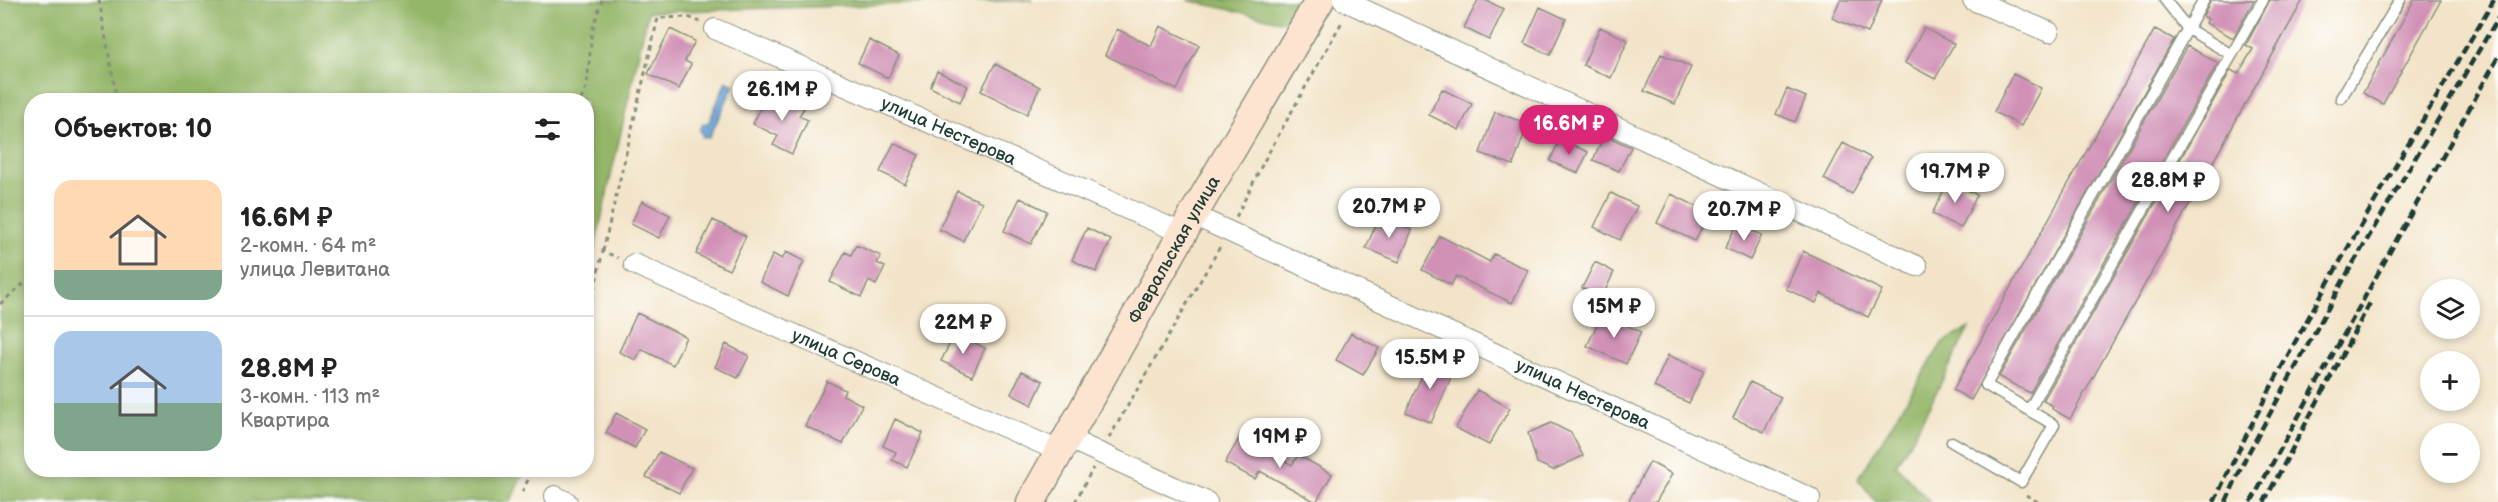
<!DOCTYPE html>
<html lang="ru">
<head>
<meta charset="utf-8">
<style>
	:root { --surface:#fff; --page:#f6f6f6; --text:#222; --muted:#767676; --line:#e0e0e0; --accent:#db2777 }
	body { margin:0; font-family:"Balsamiq Sans",sans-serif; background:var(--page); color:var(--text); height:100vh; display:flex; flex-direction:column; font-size:22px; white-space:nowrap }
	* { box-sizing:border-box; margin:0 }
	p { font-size:20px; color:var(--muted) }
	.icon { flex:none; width:33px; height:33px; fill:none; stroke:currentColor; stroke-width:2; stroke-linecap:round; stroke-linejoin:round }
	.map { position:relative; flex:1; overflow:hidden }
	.side { position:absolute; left:24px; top:93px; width:570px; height:384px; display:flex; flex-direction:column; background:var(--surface); border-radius:24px; box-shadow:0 3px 9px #0003 }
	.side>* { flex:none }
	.tools { position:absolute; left:2420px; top:279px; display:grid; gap:12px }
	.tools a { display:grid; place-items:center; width:60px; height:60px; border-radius:50%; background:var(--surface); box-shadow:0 3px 9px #0003; font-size:30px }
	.price { position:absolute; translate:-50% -51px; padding:0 14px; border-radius:21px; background:#fff; color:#222; font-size:20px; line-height:39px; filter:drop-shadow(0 2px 3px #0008) }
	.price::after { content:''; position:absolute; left:50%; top:36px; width:18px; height:14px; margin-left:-9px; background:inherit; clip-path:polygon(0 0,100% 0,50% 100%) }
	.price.on { background:var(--accent); color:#fff }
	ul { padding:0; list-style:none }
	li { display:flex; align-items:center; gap:18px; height:150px; padding:0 30px }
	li+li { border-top:2px solid var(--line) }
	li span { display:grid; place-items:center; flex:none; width:168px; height:120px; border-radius:18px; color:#555 }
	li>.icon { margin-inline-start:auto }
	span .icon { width:72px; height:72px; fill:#fffc; stroke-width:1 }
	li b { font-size:26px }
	h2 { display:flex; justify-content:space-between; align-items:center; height:72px; padding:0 30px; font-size:26px }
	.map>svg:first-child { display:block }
	.forest { fill:#94b669; stroke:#5a7a4e; stroke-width:1.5 }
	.water { fill:#669ed4; stroke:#426e84; stroke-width:1.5 }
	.building { fill:#d191b7 }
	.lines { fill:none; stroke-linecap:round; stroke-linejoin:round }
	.service-casing { stroke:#89907e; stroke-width:13 }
	.minor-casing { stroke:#89907e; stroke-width:22 }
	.secondary-casing { stroke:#89907e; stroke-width:31 }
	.path { stroke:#89907e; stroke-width:3; stroke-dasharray:4.5 4.5; stroke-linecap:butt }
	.service { stroke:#fff; stroke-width:10 }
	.minor { stroke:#fff; stroke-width:20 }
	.secondary { stroke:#fde4d1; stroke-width:28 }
	.rail { stroke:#1f3d34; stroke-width:4.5; stroke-dasharray:9 4.5; stroke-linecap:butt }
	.labels { text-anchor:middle; stroke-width:5; stroke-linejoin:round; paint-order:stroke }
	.street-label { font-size:18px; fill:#1f3d34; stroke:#fdfcf7 }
</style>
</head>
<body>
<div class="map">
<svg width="2498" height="502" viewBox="0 0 2498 502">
	<rect width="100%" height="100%" fill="#fdfcf7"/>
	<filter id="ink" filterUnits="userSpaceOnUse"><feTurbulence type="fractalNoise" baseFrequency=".0167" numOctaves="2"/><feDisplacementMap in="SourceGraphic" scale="12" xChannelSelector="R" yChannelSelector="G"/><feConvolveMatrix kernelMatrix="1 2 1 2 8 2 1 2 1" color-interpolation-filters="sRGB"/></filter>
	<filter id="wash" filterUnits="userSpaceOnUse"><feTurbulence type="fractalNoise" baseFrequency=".008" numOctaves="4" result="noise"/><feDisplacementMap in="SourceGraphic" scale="24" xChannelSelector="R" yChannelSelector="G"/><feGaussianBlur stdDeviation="1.35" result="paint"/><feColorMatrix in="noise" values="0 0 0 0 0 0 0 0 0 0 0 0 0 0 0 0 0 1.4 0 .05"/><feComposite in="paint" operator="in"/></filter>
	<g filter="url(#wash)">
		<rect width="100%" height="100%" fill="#f3e4c9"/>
		<!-- forest -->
		<path class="forest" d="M0 0H1033L648 12 587 282 586 100H32V470H525L510 502H0Z
			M1187 0H1301L1289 23Z
			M1969 328 1914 436 1896 465 1930 502H1876L1858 479 1942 343Z"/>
		<!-- water -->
		<path class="water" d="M726 81 734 85 709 138 703 137 700 130 703 124 709 122Z"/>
		<g id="blocks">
			<!-- building -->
			<path class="building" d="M1478 0H1485L1504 9 1489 40 1464 28Z
				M1840 0H1882L1868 33 1832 18Z
				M2211 0H2254L2233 38 2206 23 2208 19 2203 16Z
				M2270 0H2303L2070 419 2052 409 2053 406 2043 401 2231 70 2238 74 2253 49 2246 45Z
				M2414 0H2441L2383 104 2363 93Z
				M1540 7 1566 19 1550 55 1524 43Z
				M1160 26 1199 45 1177 90 1105 55 1117 29 1151 46Z
				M1600 27 1628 40 1611 78 1583 65Z
				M1924 28 1954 44 1935 79 1905 63Z
				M670 29 695 41 685 61 691 64 679 89 648 74Z
				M2155 29 2174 39 1971 400 1953 390Z
				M869 40 899 55 888 78 858 63Z
				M2187 46 2218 63 2030 393 1999 377Z
				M1661 54 1691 67 1675 104 1644 91Z
				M995 64 1040 87 1027 114 981 91Z
				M937 71 968 86 960 102 930 87Z
				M2013 74 2041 88 2021 126 1994 112Z
				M1442 89 1472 104 1459 130 1429 115Z
				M1787 89 1806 97 1795 122 1776 114Z
				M780 96 804 108 799 116 808 120 792 154 773 145 778 136 753 124 766 97 777 102Z
				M1495 112 1528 124 1513 165 1480 153Z
				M1604 135 1631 147 1619 171 1593 160Z
				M1560 139 1588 152 1578 173 1550 161Z
				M894 143 919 155 905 184 880 172Z
				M1843 143 1871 158 1852 194 1824 179Z
				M1949 180 1977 195 1961 228 1932 214Z
				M957 191 982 202 963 241 939 229Z
				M1611 193 1637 206 1620 240 1594 227Z
				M1671 194 1709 212 1695 241 1657 223Z
				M1020 198 1047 211 1031 244 1004 231Z
				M642 201 670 215 659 238 631 224Z
				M1379 217 1412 230 1399 262 1366 248Z
				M713 220 746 236 729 270 696 254Z
				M1737 224 1762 235 1750 260 1725 248Z
				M1087 228 1111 240 1096 272 1072 260Z
				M1440 236 1490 262 1494 254 1528 270 1512 303 1456 276 1451 285 1422 270Z
				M856 245 881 256 877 263 885 267 876 285 869 281 861 297 830 282 845 252 851 255Z
				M1803 251 1882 290 1868 317 1821 293 1816 303 1786 289Z
				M786 252 804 261 788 296 760 282 773 254 782 259Z
				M1595 262 1614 272 1602 297 1582 288Z
				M637 313 686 337 673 365 641 349 636 360 619 352Z
				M1602 314 1641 332 1626 364 1587 346Z
				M955 333 985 348 972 376 941 361Z
				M1351 333 1379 348 1363 375 1336 360Z
				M726 344 749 356 738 378 715 367Z
				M1668 355 1704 371 1689 403 1654 387Z
				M1430 357 1455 368 1431 423 1406 412Z
				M1022 371 1043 381 1032 405 1011 394Z
				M827 381 845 390 843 395 862 405 843 444 805 426Z
				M1750 382 1781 397 1764 432 1733 418Z
				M1477 390 1510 408 1489 445 1456 428Z
				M616 413 645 429 635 448 606 433Z
				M895 419 923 433 907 467 892 460 896 452 883 446Z
				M1551 423 1571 433 1583 456 1553 470 1537 463 1528 433Z
				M1240 437 1292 465 1298 455 1332 474 1316 502 1260 471 1255 479 1225 463Z
				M659 452 692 468 679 493 646 477Z
				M1650 462 1672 474 1656 502H1628Z"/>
		</g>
	</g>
	<g filter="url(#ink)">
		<use href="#blocks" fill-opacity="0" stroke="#89907e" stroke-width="1.5"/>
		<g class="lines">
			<defs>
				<path id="service" d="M2165 0 2188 29 2232 55
					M2341 98 2400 0
					M2029 410 2263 0
					M1952 442 2021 482 2054 425 1986 385 2204 0"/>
				<g id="minor">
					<path d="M1343 0 1917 266"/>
					<path d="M1973 0 2049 32"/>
					<path id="s1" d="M715 29 1182 233"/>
					<path id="s2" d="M1193 215 1810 498"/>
					<path id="s3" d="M634 264 1059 451"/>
					<path d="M1067 438 1207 502"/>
					<path d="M555 496 567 502"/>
				</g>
				<g id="secondary">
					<path id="s4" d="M1031 502 1193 215 1320 0"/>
				</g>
			</defs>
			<!-- service casing -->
			<use href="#service" class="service-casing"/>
			<!-- minor casing -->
			<use href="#minor" class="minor-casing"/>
			<!-- secondary casing -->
			<use href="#secondary" class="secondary-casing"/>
			<!-- path -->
			<path class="path" d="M99 0 117 100
				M581 100 587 85 592 32 602 0
				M1236 217 1264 161 1343 20
				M603 251 658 18 688 17 700 22
				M0 304 32 276
				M586 324 603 251 618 258
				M1109 438 1220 247
				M522 492 533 470
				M2026 495 2038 502
				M1075 502 1093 468"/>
			<!-- service -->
			<use href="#service" class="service"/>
			<!-- minor -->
			<use href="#minor" class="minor"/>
			<!-- secondary -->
			<use href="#secondary" class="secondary"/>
			<!-- rail -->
			<path class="rail" d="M2214 502C2295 328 2397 165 2494 0
				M2226 502 2245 459 2348 272 2498 18
				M2251 502 2498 57
				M2264 502 2371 301"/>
		</g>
	</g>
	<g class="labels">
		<!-- street labels -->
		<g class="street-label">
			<text dy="6" stroke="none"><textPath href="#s1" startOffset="255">улица Нестерова</textPath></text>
			<text dy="6" stroke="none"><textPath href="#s4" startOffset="290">Февральская улица</textPath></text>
			<text dy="6" stroke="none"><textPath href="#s3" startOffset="232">улица Серова</textPath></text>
			<text dy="6" stroke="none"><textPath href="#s2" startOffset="429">улица Нестерова</textPath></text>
		</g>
	</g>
</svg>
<div class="tools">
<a><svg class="icon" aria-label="layers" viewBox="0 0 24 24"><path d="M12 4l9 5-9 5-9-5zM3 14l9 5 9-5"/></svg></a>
<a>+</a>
<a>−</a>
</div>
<b class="price" style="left:782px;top:122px">26.1M ₽</b>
<b class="price on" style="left:1569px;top:156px">16.6M ₽</b>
<b class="price" style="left:1955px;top:204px">19.7M ₽</b>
<b class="price" style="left:2168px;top:213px">28.8M ₽</b>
<b class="price" style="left:1389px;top:239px">20.7M ₽</b>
<b class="price" style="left:1744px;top:242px">20.7M ₽</b>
<b class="price" style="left:1614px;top:339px">15M ₽</b>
<b class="price" style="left:963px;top:355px">22M ₽</b>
<b class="price" style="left:1430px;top:390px">15.5M ₽</b>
<b class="price" style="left:1280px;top:469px">19M ₽</b>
<section class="side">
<h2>Объектов: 10<svg class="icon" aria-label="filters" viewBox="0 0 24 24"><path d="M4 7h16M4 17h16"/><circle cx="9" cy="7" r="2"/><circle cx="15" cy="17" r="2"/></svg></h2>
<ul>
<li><span style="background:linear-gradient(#ffd9b3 75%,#7fa58c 0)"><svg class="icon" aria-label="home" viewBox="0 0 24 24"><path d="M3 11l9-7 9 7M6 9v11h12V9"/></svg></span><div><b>16.6M ₽</b><p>2-комн. · 64 m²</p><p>улица Левитана</p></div></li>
<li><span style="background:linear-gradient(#a9c7e8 60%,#7fa58c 0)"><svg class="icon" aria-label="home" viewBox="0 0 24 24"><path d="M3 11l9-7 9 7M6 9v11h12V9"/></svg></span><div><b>28.8M ₽</b><p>3-комн. · 113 m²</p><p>Квартира</p></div></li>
</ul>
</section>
</div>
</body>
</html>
